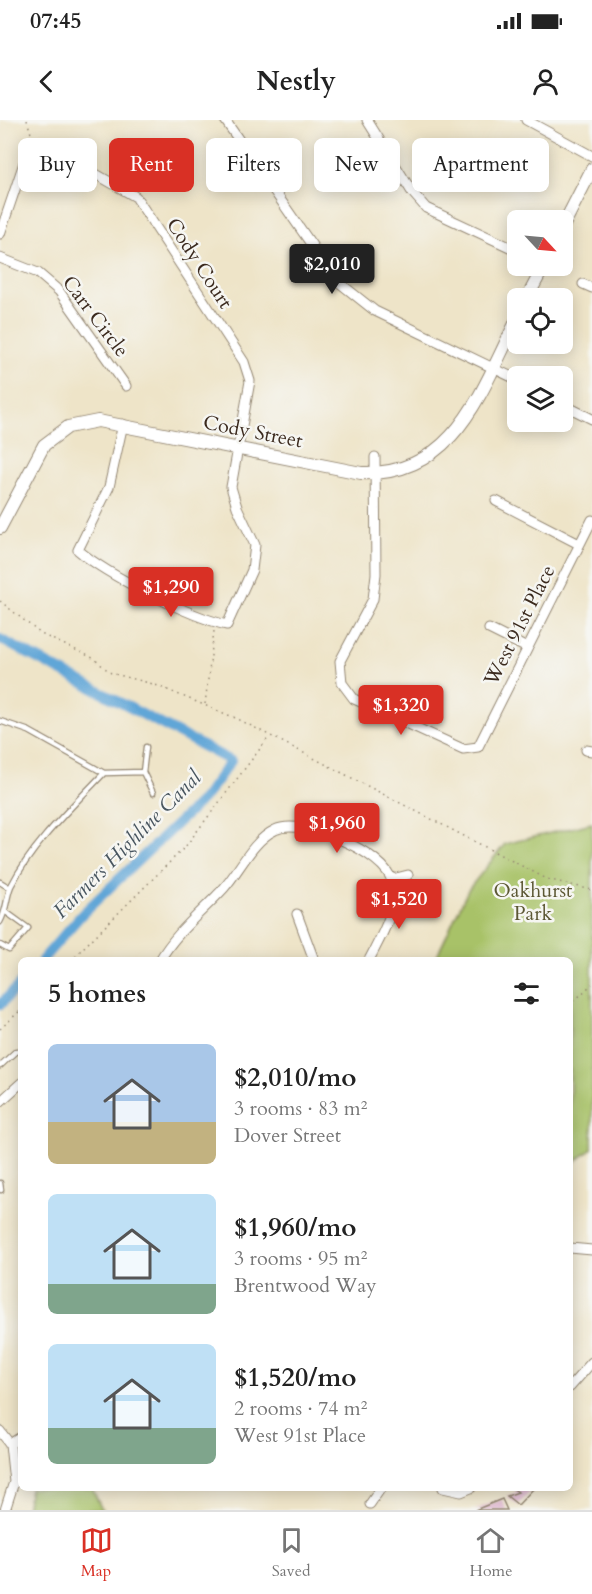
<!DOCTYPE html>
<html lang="en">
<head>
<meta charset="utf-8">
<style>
	:root { --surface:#fff; --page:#f2f2f2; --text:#222; --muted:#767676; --line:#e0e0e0; --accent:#d93025 }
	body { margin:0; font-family:Cardo,serif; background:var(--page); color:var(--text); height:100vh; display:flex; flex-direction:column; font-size:22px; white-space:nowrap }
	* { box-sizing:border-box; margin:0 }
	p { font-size:20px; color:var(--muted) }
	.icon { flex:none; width:33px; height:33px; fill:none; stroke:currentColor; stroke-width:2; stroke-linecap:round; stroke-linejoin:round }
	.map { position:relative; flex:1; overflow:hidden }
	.side { position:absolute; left:18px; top:837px; width:555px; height:534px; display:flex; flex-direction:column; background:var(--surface); border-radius:9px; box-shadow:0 3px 15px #0003 }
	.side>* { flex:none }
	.top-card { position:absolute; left:18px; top:18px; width:556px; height:54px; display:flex; gap:12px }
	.needle { width:39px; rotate:116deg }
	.buttons { position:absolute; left:507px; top:90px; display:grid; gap:12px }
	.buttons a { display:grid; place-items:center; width:66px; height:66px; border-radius:9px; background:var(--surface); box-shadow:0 3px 15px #0003; font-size:30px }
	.price { position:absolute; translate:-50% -51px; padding:0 14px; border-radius:6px; background:var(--accent); color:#fff; font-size:20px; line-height:39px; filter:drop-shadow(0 2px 3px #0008) }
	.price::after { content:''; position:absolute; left:50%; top:36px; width:18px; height:14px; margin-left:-9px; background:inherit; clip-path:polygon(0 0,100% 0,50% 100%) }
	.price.current { background:#222; color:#fff }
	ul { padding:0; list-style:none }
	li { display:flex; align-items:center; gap:18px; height:150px; padding:0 30px }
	li span { display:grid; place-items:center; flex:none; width:168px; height:120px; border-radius:9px; color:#555 }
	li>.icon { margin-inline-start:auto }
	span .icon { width:72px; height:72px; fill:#fffc; stroke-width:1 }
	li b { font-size:26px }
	h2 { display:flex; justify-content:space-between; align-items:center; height:72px; padding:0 30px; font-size:26px }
	.chip { padding:0 21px; border-radius:9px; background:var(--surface); box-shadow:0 3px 15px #0003; font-size:21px; line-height:54px }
	.chip.current { background:var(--accent); color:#fff }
	.status { display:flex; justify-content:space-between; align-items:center; height:42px; padding:0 30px; background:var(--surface); direction:ltr }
	.status svg { height:16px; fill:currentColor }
	header { display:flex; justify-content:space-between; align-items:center; height:78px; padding:0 30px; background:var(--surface); font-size:27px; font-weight:700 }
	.tabs { display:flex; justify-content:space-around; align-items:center; height:84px; border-top:2px solid var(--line); background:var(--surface); font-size:16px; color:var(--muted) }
	.tabs a { display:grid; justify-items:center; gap:3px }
	.tabs .current { color:var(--accent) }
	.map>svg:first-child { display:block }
	.green { fill:#a8c268; stroke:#727643; stroke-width:1.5 }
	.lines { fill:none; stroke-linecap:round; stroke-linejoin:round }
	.canal { stroke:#61a6d7; stroke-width:10 }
	.building { fill:#daaac8 }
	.lane-casing { stroke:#948773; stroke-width:7 }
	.street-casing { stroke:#948773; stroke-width:11 }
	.secondary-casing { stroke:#948773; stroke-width:14 }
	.path { stroke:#948773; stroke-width:1.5; stroke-dasharray:1.5 4.5; stroke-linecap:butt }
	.lane { stroke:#fff; stroke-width:4.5 }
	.street { stroke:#fff; stroke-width:9 }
	.secondary { stroke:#fff; stroke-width:12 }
	.labels { text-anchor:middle; stroke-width:5; stroke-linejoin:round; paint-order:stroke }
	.street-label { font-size:20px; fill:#3b2a1e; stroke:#f6f6f2 }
	.park-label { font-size:20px; fill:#5c5834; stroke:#f6f6f2 }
	.water-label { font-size:21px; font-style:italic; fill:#48555f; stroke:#f6f6f2 }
</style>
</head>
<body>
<div class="status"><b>07:45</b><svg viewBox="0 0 49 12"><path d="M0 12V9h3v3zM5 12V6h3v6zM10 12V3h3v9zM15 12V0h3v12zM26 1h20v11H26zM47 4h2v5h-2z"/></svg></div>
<header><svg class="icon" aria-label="back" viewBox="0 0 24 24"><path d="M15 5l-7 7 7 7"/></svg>Nestly<svg class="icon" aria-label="person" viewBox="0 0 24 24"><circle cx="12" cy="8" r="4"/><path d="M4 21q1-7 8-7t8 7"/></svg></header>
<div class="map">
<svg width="592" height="1390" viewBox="0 0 592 1390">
	<rect width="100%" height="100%" fill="#f6f6f2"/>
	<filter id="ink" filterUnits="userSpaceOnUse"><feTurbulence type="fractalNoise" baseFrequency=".0167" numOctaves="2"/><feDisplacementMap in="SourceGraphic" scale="12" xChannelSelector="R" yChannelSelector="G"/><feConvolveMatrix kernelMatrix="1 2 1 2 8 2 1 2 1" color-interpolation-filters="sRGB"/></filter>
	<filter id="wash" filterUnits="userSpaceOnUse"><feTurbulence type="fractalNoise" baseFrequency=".008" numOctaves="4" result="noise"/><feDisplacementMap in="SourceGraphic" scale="24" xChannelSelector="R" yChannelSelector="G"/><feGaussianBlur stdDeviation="1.35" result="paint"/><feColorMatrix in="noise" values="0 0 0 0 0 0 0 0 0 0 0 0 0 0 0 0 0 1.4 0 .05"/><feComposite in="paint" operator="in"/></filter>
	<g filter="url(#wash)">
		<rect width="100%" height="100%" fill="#eee4c8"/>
		<!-- green -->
		<path class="green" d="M592 703V1029L570 1045V840H435L468 770 505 724Z
			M30 1368H92L102 1390H26Z"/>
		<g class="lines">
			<!-- canal -->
			<path class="canal" d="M0 519 231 641 203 679 83 793 42 840
				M0 885 21 863"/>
		</g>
		<g id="blocks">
			<!-- building -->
			<path class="building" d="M512 1368H534L518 1385 507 1376 518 1372Z
				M502 1379 507 1390H475Z"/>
		</g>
	</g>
	<g filter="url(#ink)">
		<use href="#blocks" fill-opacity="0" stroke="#948773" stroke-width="1.5"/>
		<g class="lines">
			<defs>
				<path id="lane" d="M0 601 29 611 104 653 143 652
					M146 627 143 652 153 673
					M0 762 10 768
					M0 802C7 790 6 778 11 766 33 723 71 688 104 653
					M0 825 9 830 28 808 6 792
					M0 946 16 931 21 932
					M0 1063 1 1070"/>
				<path id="street" d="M225 0 336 160 375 191 518 260
					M367 0 412 72 426 88 518 131
					M526 0 592 36
					M0 114 26 37 34 26 45 25 136 77 244 242 250 261 231 367 237 387 255 425 252 450 227 505C190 497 107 455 78 430L109 367 123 304
					M0 138 38 153 59 171 126 266
					M583 164 592 168
					M562 284 592 299
					M375 337 376 454 373 479 340 541 342 563 354 579 463 629 478 627 592 400
					M496 381 579 424
					M489 509 527 528
					M586 630 592 631
					M392 759 408 755
					M297 794 314 840
					M160 840C176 812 202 792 224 768 240 750 252 721 275 710 301 696 387 733 392 762 398 790 381 816 369 840
					M0 982 21 963
					M570 1128 592 1130
					M570 1267 592 1242
					M0 1311 10 1324
					M10 1324 21 1317
					M443 1368 461 1372 471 1368
					M370 1384 381 1368
					M5 1390 14 1362 10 1324"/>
				<path id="secondary" d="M562 108 592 49
					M527 178 544 146
					M0 408 44 325 68 307 98 301 361 353C456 357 482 268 518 198"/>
			</defs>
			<!-- lane casing -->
			<use href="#lane" class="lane-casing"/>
			<!-- street casing -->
			<use href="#street" class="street-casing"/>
			<!-- secondary casing -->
			<use href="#secondary" class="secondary-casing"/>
			<!-- path -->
			<path class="path" d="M27 0 32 17
				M0 481 41 514 93 538 111 553 153 564 238 599 547 759 592 770
				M205 584 214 511
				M71 840 185 727 269 617
				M570 885 592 864
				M0 909 21 890"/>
			<!-- lane -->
			<use href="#lane" class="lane"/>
			<!-- street -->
			<use href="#street" class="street"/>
			<!-- secondary -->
			<use href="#secondary" class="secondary"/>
		</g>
	</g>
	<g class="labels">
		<!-- street labels -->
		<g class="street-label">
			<text transform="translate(200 143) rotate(57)" y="7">Cody Court</text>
			<text transform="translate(96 196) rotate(53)" y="7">Carr Circle</text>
			<text transform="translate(253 311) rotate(11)" y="7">Cody Street</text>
			<text transform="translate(519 505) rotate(-63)" y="7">West 91st Place</text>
		</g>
		<!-- park labels -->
		<g class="park-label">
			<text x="533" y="777">Oakhurst<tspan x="533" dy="23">Park</tspan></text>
		</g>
		<!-- water labels -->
		<g class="water-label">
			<text transform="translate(127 724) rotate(-45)" y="7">Farmers Highline Canal</text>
		</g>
	</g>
</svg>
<div class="buttons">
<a><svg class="needle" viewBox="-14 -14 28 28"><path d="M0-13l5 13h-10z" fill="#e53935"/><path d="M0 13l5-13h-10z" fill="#767676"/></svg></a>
<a><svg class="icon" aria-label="locate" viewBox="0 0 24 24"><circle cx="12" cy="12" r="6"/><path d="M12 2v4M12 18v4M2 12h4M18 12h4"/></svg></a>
<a><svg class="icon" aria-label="layers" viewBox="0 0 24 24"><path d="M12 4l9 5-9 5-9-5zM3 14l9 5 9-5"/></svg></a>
</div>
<b class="price current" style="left:332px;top:175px">$2,010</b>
<b class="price" style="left:171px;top:498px">$1,290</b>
<b class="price" style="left:401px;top:616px">$1,320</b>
<b class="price" style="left:337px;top:734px">$1,960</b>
<b class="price" style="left:399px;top:810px">$1,520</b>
<div class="top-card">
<a class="chip">Buy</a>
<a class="chip current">Rent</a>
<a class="chip">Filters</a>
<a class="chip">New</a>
<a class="chip">Apartment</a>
</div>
<section class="side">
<h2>5 homes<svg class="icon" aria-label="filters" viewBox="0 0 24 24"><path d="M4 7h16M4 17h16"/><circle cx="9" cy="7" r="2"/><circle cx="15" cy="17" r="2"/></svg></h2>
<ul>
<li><span style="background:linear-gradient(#a9c7e8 65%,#c2b280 0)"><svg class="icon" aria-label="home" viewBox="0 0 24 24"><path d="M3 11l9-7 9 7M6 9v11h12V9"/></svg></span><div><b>$2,010/mo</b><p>3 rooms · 83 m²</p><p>Dover Street</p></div></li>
<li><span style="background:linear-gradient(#bfe0f5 75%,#7fa58c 0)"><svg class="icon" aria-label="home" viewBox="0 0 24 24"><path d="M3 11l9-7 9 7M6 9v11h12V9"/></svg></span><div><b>$1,960/mo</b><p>3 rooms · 95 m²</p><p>Brentwood Way</p></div></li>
<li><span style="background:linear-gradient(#bfe0f5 70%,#7fa58c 0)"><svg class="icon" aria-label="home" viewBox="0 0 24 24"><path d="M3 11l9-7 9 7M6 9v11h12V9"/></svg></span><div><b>$1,520/mo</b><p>2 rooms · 74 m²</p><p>West 91st Place</p></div></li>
</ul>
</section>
</div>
<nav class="tabs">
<a class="current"><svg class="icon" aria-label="map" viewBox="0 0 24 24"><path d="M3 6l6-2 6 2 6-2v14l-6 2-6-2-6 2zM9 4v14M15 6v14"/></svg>Map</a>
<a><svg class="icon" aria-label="saved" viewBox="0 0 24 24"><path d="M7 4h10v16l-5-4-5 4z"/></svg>Saved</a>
<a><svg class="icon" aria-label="home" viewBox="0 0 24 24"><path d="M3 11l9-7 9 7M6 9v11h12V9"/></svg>Home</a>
</nav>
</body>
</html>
